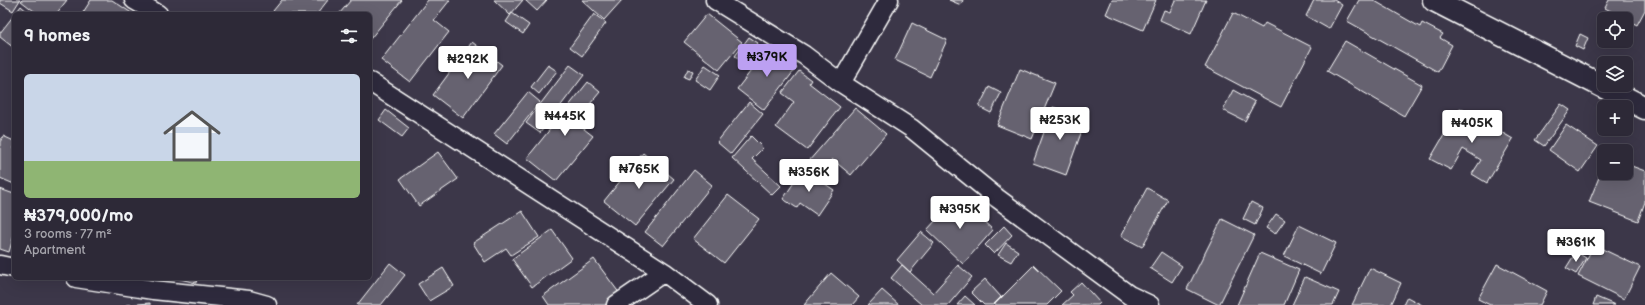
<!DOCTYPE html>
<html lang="en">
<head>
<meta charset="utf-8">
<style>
	:root { --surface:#2d2937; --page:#393542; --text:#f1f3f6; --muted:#a7a6ad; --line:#484552; --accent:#bca0f2 }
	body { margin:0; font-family:"Balsamiq Sans",sans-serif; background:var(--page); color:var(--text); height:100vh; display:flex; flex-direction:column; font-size:15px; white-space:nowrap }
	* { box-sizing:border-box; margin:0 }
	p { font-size:13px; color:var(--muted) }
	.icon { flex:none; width:22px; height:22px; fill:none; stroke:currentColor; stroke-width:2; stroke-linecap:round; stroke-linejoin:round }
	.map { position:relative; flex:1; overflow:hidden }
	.side { position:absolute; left:12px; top:12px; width:360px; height:268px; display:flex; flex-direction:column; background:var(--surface); border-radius:6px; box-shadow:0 4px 16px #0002,0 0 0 1px var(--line) }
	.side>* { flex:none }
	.tools { position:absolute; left:1597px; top:12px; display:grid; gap:8px }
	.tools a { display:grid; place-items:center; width:36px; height:36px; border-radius:6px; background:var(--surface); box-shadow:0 4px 16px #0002,0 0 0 1px var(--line); font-size:20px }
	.price { position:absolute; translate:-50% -34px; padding:0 9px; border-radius:4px; background:#fff; color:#222; font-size:13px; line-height:26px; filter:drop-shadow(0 1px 2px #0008) }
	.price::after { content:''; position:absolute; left:50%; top:24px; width:12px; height:9px; margin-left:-6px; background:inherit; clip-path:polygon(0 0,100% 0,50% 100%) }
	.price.current { background:var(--accent); color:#111 }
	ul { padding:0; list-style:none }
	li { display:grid; align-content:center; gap:8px; height:212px; padding:0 12px }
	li+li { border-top:1px solid var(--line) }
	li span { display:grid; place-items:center; height:124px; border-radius:6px; color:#555 }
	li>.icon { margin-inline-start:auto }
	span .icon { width:72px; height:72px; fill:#fffc; stroke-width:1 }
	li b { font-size:17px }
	h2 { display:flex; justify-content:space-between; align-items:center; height:48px; padding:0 12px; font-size:17px }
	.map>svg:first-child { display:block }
	.building { fill:#666270; stroke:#fff }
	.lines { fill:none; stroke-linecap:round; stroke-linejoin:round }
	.street-casing { stroke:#fff; stroke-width:21 }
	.secondary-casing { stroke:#fff; stroke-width:25 }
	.street { stroke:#2f2a3d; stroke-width:18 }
	.secondary { stroke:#2f2a3d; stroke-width:22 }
</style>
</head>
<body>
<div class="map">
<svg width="1645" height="305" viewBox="0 0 1645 305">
	<rect width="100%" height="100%" fill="#3c3749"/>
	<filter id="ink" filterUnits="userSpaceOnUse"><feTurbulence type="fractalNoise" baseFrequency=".025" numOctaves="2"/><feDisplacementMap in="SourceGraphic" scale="8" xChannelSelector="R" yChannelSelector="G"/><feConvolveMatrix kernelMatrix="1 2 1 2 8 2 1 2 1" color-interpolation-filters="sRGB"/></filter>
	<g filter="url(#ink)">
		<!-- building -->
		<path class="building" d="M0 0H20L13 11 0 3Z
			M22 0H67L56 14H38L21 1Z
			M91 0H112L133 14H82Z
			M282 0H328L317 14H276L273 11Z
			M351 0H402L370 39V14H339Z
			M428 0H450L434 20 449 32 410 82 381 60Z
			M494 0H523L510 15Z
			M525 0H547L537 11Z
			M582 0H622L604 20Z
			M949 0H963L961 5Z
			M1112 0H1156L1143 30 1106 14Z
			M1175 0H1206L1191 34 1160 20 1164 10 1170 12Z
			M1314 0H1334L1342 5 1329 29 1306 16Z
			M1359 0H1373L1420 27 1422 23 1443 34 1440 38 1452 45 1438 72 1347 21Z
			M1609 0H1645V10L1637 25 1605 8Z
			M21 6 30 14H15Z
			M512 13 529 25 523 34 506 22Z
			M1233 13 1262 28 1265 23 1312 47 1281 107 1205 67Z
			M594 14 606 23 582 56 570 47Z
			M707 14 742 42 719 70 684 42Z
			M14 15V48L0 37V33Z
			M912 23 947 40 930 77 895 60Z
			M1580 34 1588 38 1583 50 1575 46Z
			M749 37 758 43 745 63 735 56Z
			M1345 41 1422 85 1404 116 1327 71Z
			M472 42 502 65 463 118 433 95Z
			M770 46 797 67 764 110 737 89Z
			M548 65 557 71 539 94 531 87Z
			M570 65 584 75 540 133 526 123Z
			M705 65 720 75 710 90 695 80Z
			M688 69 693 71 689 79 684 77Z
			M1020 69 1055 83 1032 139 997 125Z
			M799 71 811 80 809 83 840 107 807 150 776 127 794 102 782 93Z
			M588 82 600 92 575 122 593 136 556 181 527 158Z
			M989 87 1001 93 991 113 979 107Z
			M1233 90 1255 102 1245 121 1223 110Z
			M528 92 540 102 507 144 494 134Z
			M749 102 763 114 731 154 717 142Z
			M1561 104 1570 110 1544 146 1535 140Z
			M1053 107 1086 119 1066 175 1033 163Z
			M855 108 886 134 851 175 832 159 820 173 808 162Z
			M1460 108 1513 139 1487 183 1472 174 1481 160 1463 149 1451 170 1430 159Z
			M386 110 409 128 402 137 379 120Z
			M1566 125 1598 146 1580 172 1549 150Z
			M3 136 14 141V184L0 178V142Z
			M751 136 763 148 752 159 781 186 772 195 732 158Z
			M438 152 458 179 419 206 400 179Z
			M643 153 674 179 635 226 604 201Z
			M1626 164 1645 171V202L1638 221 1589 202 1604 165V173H1626Z
			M803 169 834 190 817 215 800 203 797 208 783 199Z
			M694 170 712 185 663 246 645 232Z
			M1147 188 1168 200 1142 247 1121 236Z
			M0 189 14 194V235L9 252 0 249Z
			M728 195 759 219 724 263 693 239Z
			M957 197 993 230 963 264 927 230Z
			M1251 202 1263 208 1255 225 1243 219Z
			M522 211 539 237 511 255 506 248 485 262 473 243Z
			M1276 214 1285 220 1275 234 1266 228Z
			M1222 219 1254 235 1219 305 1187 289Z
			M1299 225 1336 243 1321 274 1284 256Z
			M1004 226 1012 235 994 254 985 245Z
			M552 230 572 258 532 287 512 259Z
			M921 232 934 243 910 272 897 260Z
			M1006 243 1018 251 1011 262 998 255Z
			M1594 245 1640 267 1624 299 1578 276Z
			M1161 252 1182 266 1172 282 1150 268Z
			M1576 252 1586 258 1576 274 1566 268Z
			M1260 253 1299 270 1284 305H1237Z
			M594 259 620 294 605 305H549L543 296Z
			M390 263 405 275 381 305H357Z
			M1497 264 1547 291 1540 305H1490L1478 299Z
			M902 265 933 293 958 265 972 277 948 305H922L891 278Z
			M1034 265 1061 291 1047 305H994Z
			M443 268 454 286 429 301 418 284Z
			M1370 268 1401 283 1391 305H1352Z
			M831 273 859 297 852 305H804Z
			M1305 277 1339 292 1333 305H1292Z
			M176 278H197L196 283Z
			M985 279 1001 297 993 305H984L971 292Z
			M1081 282 1100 303 1098 305H1062L1073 295 1070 292Z
			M882 290 899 305H868Z
			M965 296 975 305H957Z
			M1407 297 1422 305H1403Z
			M1596 297 1615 305H1593Z
			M150 303V305H126Z"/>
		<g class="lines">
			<defs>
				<path id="street" d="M134 0 158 14
					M715 0 804 55 841 83 911 128 997 198 1129 295 1150 305
					M370 82 664 272 708 305
					M841 83 889 0
					M0 265 14 268
					M76 278 153 290 249 300 267 305
					M616 305 664 272"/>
				<path id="secondary" d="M1434 0 1645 108"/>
			</defs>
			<!-- street casing -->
			<use href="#street" class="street-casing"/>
			<!-- secondary casing -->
			<use href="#secondary" class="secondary-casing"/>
			<!-- street -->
			<use href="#street" class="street"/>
			<!-- secondary -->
			<use href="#secondary" class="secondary"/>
		</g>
	</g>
</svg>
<div class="tools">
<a><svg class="icon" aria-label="locate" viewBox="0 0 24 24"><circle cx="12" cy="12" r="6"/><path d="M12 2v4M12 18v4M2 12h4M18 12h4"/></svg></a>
<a><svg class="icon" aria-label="layers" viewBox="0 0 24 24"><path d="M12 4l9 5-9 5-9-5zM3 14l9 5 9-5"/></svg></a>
<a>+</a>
<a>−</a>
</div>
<b class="price current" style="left:767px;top:78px">₦379K</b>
<b class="price" style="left:468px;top:80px">₦292K</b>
<b class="price" style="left:565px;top:137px">₦445K</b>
<b class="price" style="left:1060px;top:141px">₦253K</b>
<b class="price" style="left:1472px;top:144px">₦405K</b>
<b class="price" style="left:639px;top:190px">₦765K</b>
<b class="price" style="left:809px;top:193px">₦356K</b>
<b class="price" style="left:960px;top:230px">₦395K</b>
<b class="price" style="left:1576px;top:263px">₦361K</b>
<section class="side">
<h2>9 homes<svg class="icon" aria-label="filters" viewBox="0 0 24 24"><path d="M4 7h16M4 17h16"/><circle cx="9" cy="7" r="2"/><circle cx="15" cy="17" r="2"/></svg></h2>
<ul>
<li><span style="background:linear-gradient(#c9d6e8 70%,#8fb573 0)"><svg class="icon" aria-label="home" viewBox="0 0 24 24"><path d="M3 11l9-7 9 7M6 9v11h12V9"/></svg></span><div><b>₦379,000/mo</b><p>3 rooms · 77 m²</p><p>Apartment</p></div></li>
</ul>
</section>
</div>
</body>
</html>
